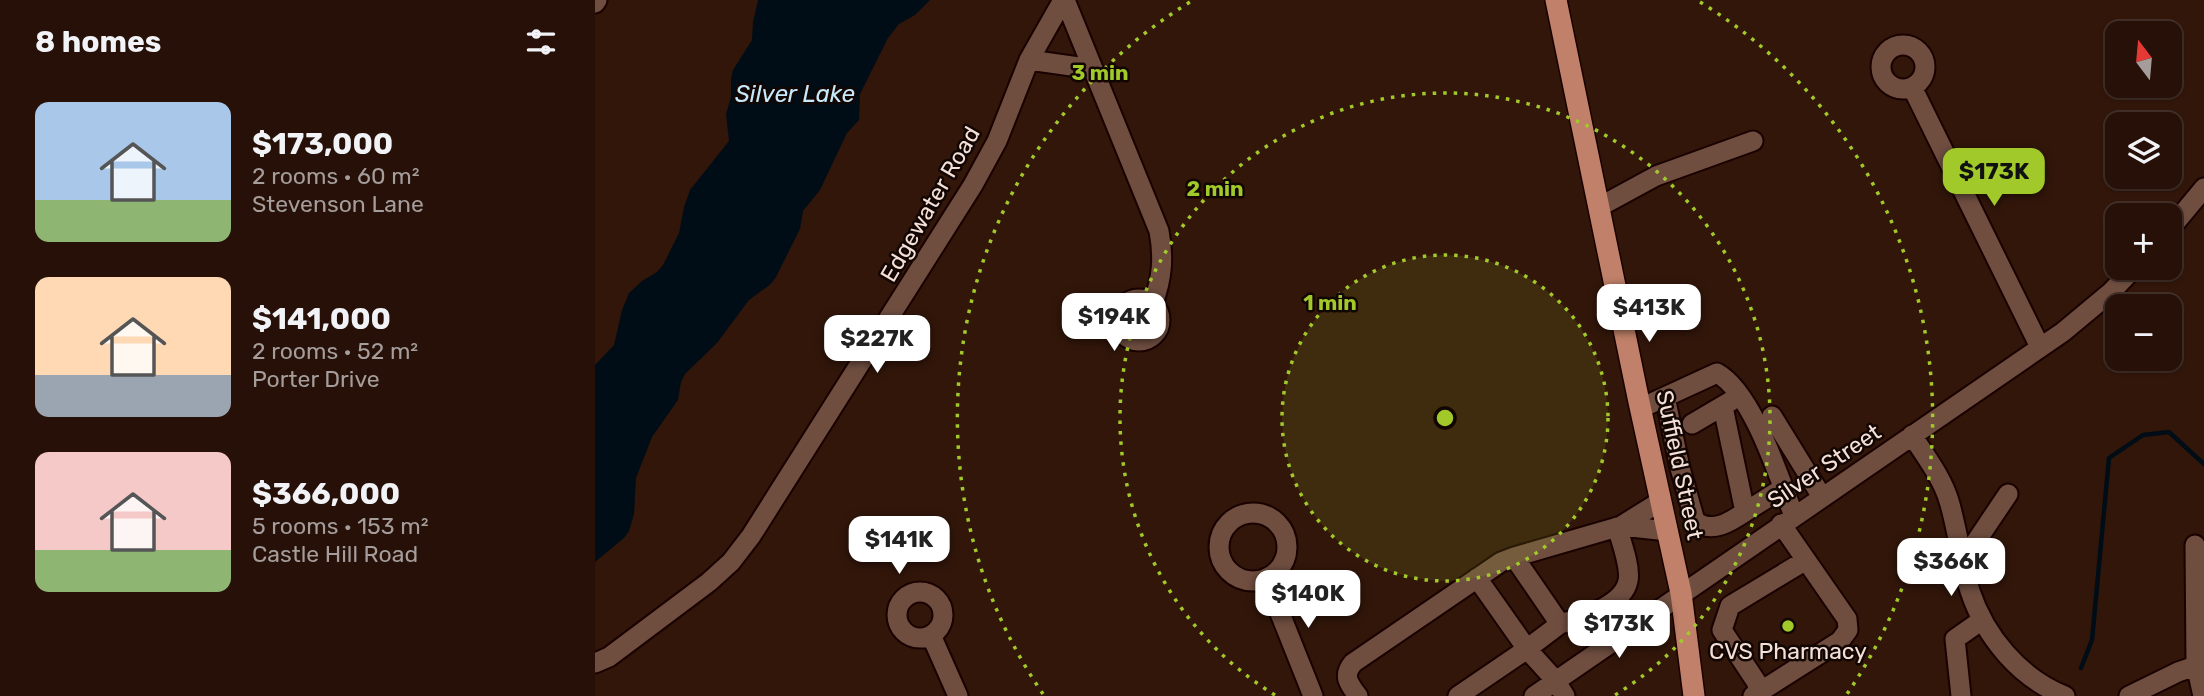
<!DOCTYPE html>
<html lang="en">
<head>
<meta charset="utf-8">
<style>
	:root { --surface:#261008; --page:#321e16; --text:#f1f3f6; --muted:#a49d9c; --line:#423029; --accent:#a1c92a }
	body { margin:0; font-family:Rubik,sans-serif; background:var(--page); color:var(--text); height:100vh; display:flex; flex-direction:column; font-size:26px; white-space:nowrap }
	* { box-sizing:border-box; margin:0 }
	p { font-size:23px; color:var(--muted) }
	.icon { flex:none; width:38px; height:38px; fill:none; stroke:currentColor; stroke-width:2; stroke-linecap:round; stroke-linejoin:round }
	.map { position:relative; flex:1; overflow:hidden }
	.drawer { display:flex; flex-direction:column; background:var(--surface); width:595px }
	.drawer>* { flex:none }
	.needle { width:46px; rotate:344deg }
	.fabs { position:absolute; left:1510px; top:21px; display:grid; gap:14px }
	.fabs a { display:grid; place-items:center; width:77px; height:77px; border-radius:14px; background:var(--surface); box-shadow:0 2px 5px #0004,0 0 0 2px var(--line); font-size:35px }
	.price { position:absolute; translate:-50% -60px; padding:0 16px; border-radius:14px; background:#fff; color:#222; font-size:23px; line-height:46px; filter:drop-shadow(0 2px 4px #0008) }
	.price::after { content:''; position:absolute; left:50%; top:42px; width:21px; height:16px; margin-left:-10px; background:inherit; clip-path:polygon(0 0,100% 0,50% 100%) }
	.price.current { background:var(--accent); color:#111 }
	ul { padding:0; list-style:none }
	li { display:flex; align-items:center; gap:21px; height:175px; padding:0 35px }
	li span { display:grid; place-items:center; flex:none; width:196px; height:140px; border-radius:14px; color:#555 }
	li>.icon { margin-inline-start:auto }
	span .icon { width:84px; height:84px; fill:#fffc; stroke-width:1 }
	li b { font-size:30px }
	h2 { display:flex; justify-content:space-between; align-items:center; height:84px; padding:0 35px; font-size:30px }
	main { display:flex; flex:1; min-height:0 }
	.map>svg:first-child { display:block }
	.water { fill:#000d16 }
	.lines { fill:none; stroke-linecap:round; stroke-linejoin:round }
	.stream { stroke:#000d16; stroke-width:4.5 }
	.minor-casing { stroke:#190200; stroke-width:23 }
	.major-casing { stroke:#190200; stroke-width:24 }
	.minor { stroke:#6f4e40; stroke-width:19 }
	.major { stroke:#c08069; stroke-width:21 }
	.ring { fill:none; stroke:#a1c92a; stroke-width:3.5; stroke-dasharray:3.5 7 }
	.poi-dot { fill:#a1c92a; stroke:#120603; stroke-width:2.5 }
	.labels { text-anchor:middle; stroke-width:5; stroke-linejoin:round; paint-order:stroke }
	.street-label { font-size:23px; fill:#f4e0d8; stroke:#120603 }
	.poi-label { font-size:23px; fill:#f4e0d8; stroke:#120603 }
	.water-label { font-size:24px; font-style:italic; fill:#c7e8fb; stroke:#120603 }
	.centre { fill:#a1c92a; stroke:#120603; stroke-width:3.5 }
	.ring-label { font-size:21px; text-anchor:middle; font-weight:bold; fill:#a1c92a; stroke:#120603; stroke-width:5; stroke-linejoin:round; paint-order:stroke }
</style>
</head>
<body>
<main>
<section class="drawer">
<h2>8 homes<svg class="icon" aria-label="filters" viewBox="0 0 24 24"><path d="M4 7h16M4 17h16"/><circle cx="9" cy="7" r="2"/><circle cx="15" cy="17" r="2"/></svg></h2>
<ul>
<li><span style="background:linear-gradient(#a9c7e8 70%,#8fb573 0)"><svg class="icon" aria-label="home" viewBox="0 0 24 24"><path d="M3 11l9-7 9 7M6 9v11h12V9"/></svg></span><div><b>$173,000</b><p>2 rooms · 60 m²</p><p>Stevenson Lane</p></div></li>
<li><span style="background:linear-gradient(#ffd9b3 70%,#9aa5b1 0)"><svg class="icon" aria-label="home" viewBox="0 0 24 24"><path d="M3 11l9-7 9 7M6 9v11h12V9"/></svg></span><div><b>$141,000</b><p>2 rooms · 52 m²</p><p>Porter Drive</p></div></li>
<li><span style="background:linear-gradient(#f6c9c9 70%,#8fb573 0)"><svg class="icon" aria-label="home" viewBox="0 0 24 24"><path d="M3 11l9-7 9 7M6 9v11h12V9"/></svg></span><div><b>$366,000</b><p>5 rooms · 153 m²</p><p>Castle Hill Road</p></div></li>
</ul>
</section>
<div class="map">
<svg width="1609" height="696" viewBox="0 0 1609 696">
	<rect width="100%" height="100%" fill="#32160a"/>
	<!-- water -->
	<path class="water" d="M163 0H335L320 15 304 24 293 38 265 94 264 120 252 133 225 190 208 211 205 229 181 277 176 284 154 300 122 343 90 374 86 382 83 400 57 437 41 478 39 514 34 531 29 538 0 562V365L19 345 27 310 34 293 47 281 62 272 68 265 84 233 89 207 95 190 134 141 131 114 136 97V79L138 70 157 40 158 22Z"/>
	<g class="lines">
		<!-- stream -->
		<path class="stream" d="M1486 668 1497 640 1514 458 1548 435 1574 432 1609 464"/>
		<defs>
			<path id="minor" d="M470 0 564 231C569 258 567 279 558 303
				M0 3 2 0
				M1286 67a22 22 0 1 1 44 0a22 22 0 1 1-44 0Z
				M434 60 498 69
				M1317 87 1445 347
				M1004 207 1061 176 1158 141
				M1575 229 1609 188
				M523 320a21 21 0 1 1 42 0a21 21 0 1 1-42 0Z
				M1070 397 1085 468 1100 521C1117 534 1135 522 1150 512
				M1128 407 1150 512 1188 488
				M1046 408 1122 373C1158 393 1184 478 1199 516
				M1177 416 1227 497
				M1097 424 1136 401
				M1317 435C1330 456 1347 477 1354 501 1363 531 1366 562 1375 591 1390 636 1424 678 1470 696
				M1066 501 1026 526 1073 531
				M624 547a34 34 0 1 1 68 0a34 34 0 1 1-68 0Z
				M1600 545 1601 665 1608 696
				M1368 561 1413 494
				M671 578 718 696
				M882 578 932 649 965 624 919 557 1026 526
				M302 615a23 23 0 1 1 46 0a23 23 0 1 1-46 0Z
				M965 624C986 618 1028 606 1033 581 1036 567 1026 541 1022 527
				M336 635 363 696
				M0 663 14 657 114 582 136 562 156 536 378 185 402 141 434 60 468 0
				M1163 693 1245 641 1253 630 1252 619 1211 560
				M763 696C754 684 747 676 758 663L906 562 919 557
				M863 696 932 649 960 680 970 696
				M939 696 1468 332 1516 292 1539 268
				M1158 696 1163 693 1162 683 1127 630 1135 606 1211 560 1186 524
				M1366 696 1360 639 1387 620
				M1534 696 1583 672 1609 663"/>
			<path id="major" d="M961 0 1044 402 1086 593 1099 696"/>
		</defs>
		<!-- minor casing -->
		<use href="#minor" class="minor-casing"/>
		<!-- major casing -->
		<use href="#major" class="major-casing"/>
		<!-- minor -->
		<use href="#minor" class="minor"/>
		<!-- major -->
		<use href="#major" class="major"/>
	</g>
	<!-- distance rings -->
	<circle cx="850" cy="418" r="163" fill="#a1c92a" fill-opacity=".12"/>
	<g class="ring">
		<circle cx="850" cy="418" r="163"/>
		<path d="M680 695A325 325 0 1 1 1020 695"/>
		<path d="M448 694A488 488 0 0 1 595 2M1105 2A488 488 0 0 1 1252 694"/>
	</g>
	<!-- markers -->
	<circle class="poi-dot" cx="1193" cy="626" r="7"/>
	<g class="labels">
		<!-- street labels -->
		<g class="street-label">
			<text transform="translate(335 204) rotate(-60)" y="8">Edgewater Road</text>
			<text transform="translate(1085 465) rotate(78)" y="8">Suffield Street</text>
			<text transform="translate(1229 466) rotate(-34)" y="8">Silver Street</text>
		</g>
		<!-- poi labels -->
		<g class="poi-label">
			<text x="1193" y="659">CVS Pharmacy</text>
		</g>
		<!-- water labels -->
		<g class="water-label">
			<text x="200" y="102">Silver Lake</text>
		</g>
	</g>
	<circle cx="850" cy="418" r="10" class="centre"/>
	<g class="ring-label">
		<text x="505" y="80">3 min</text>
		<text x="620" y="196">2 min</text>
		<text x="735" y="310">1 min</text>
	</g>
</svg>
<div class="fabs">
<a><svg class="needle" viewBox="-14 -14 28 28"><path d="M0-13l5 13h-10z" fill="#e53935"/><path d="M0 13l5-13h-10z" fill="#a49d9c"/></svg></a>
<a><svg class="icon" aria-label="layers" viewBox="0 0 24 24"><path d="M12 4l9 5-9 5-9-5zM3 14l9 5 9-5"/></svg></a>
<a>+</a>
<a>−</a>
</div>
<b class="price current" style="left:1399px;top:208px">$173K</b>
<b class="price" style="left:1054px;top:344px">$413K</b>
<b class="price" style="left:519px;top:353px">$194K</b>
<b class="price" style="left:282px;top:375px">$227K</b>
<b class="price" style="left:304px;top:576px">$141K</b>
<b class="price" style="left:1356px;top:598px">$366K</b>
<b class="price" style="left:713px;top:630px">$140K</b>
<b class="price" style="left:1024px;top:660px">$173K</b>
</div>
</main>
</body>
</html>
